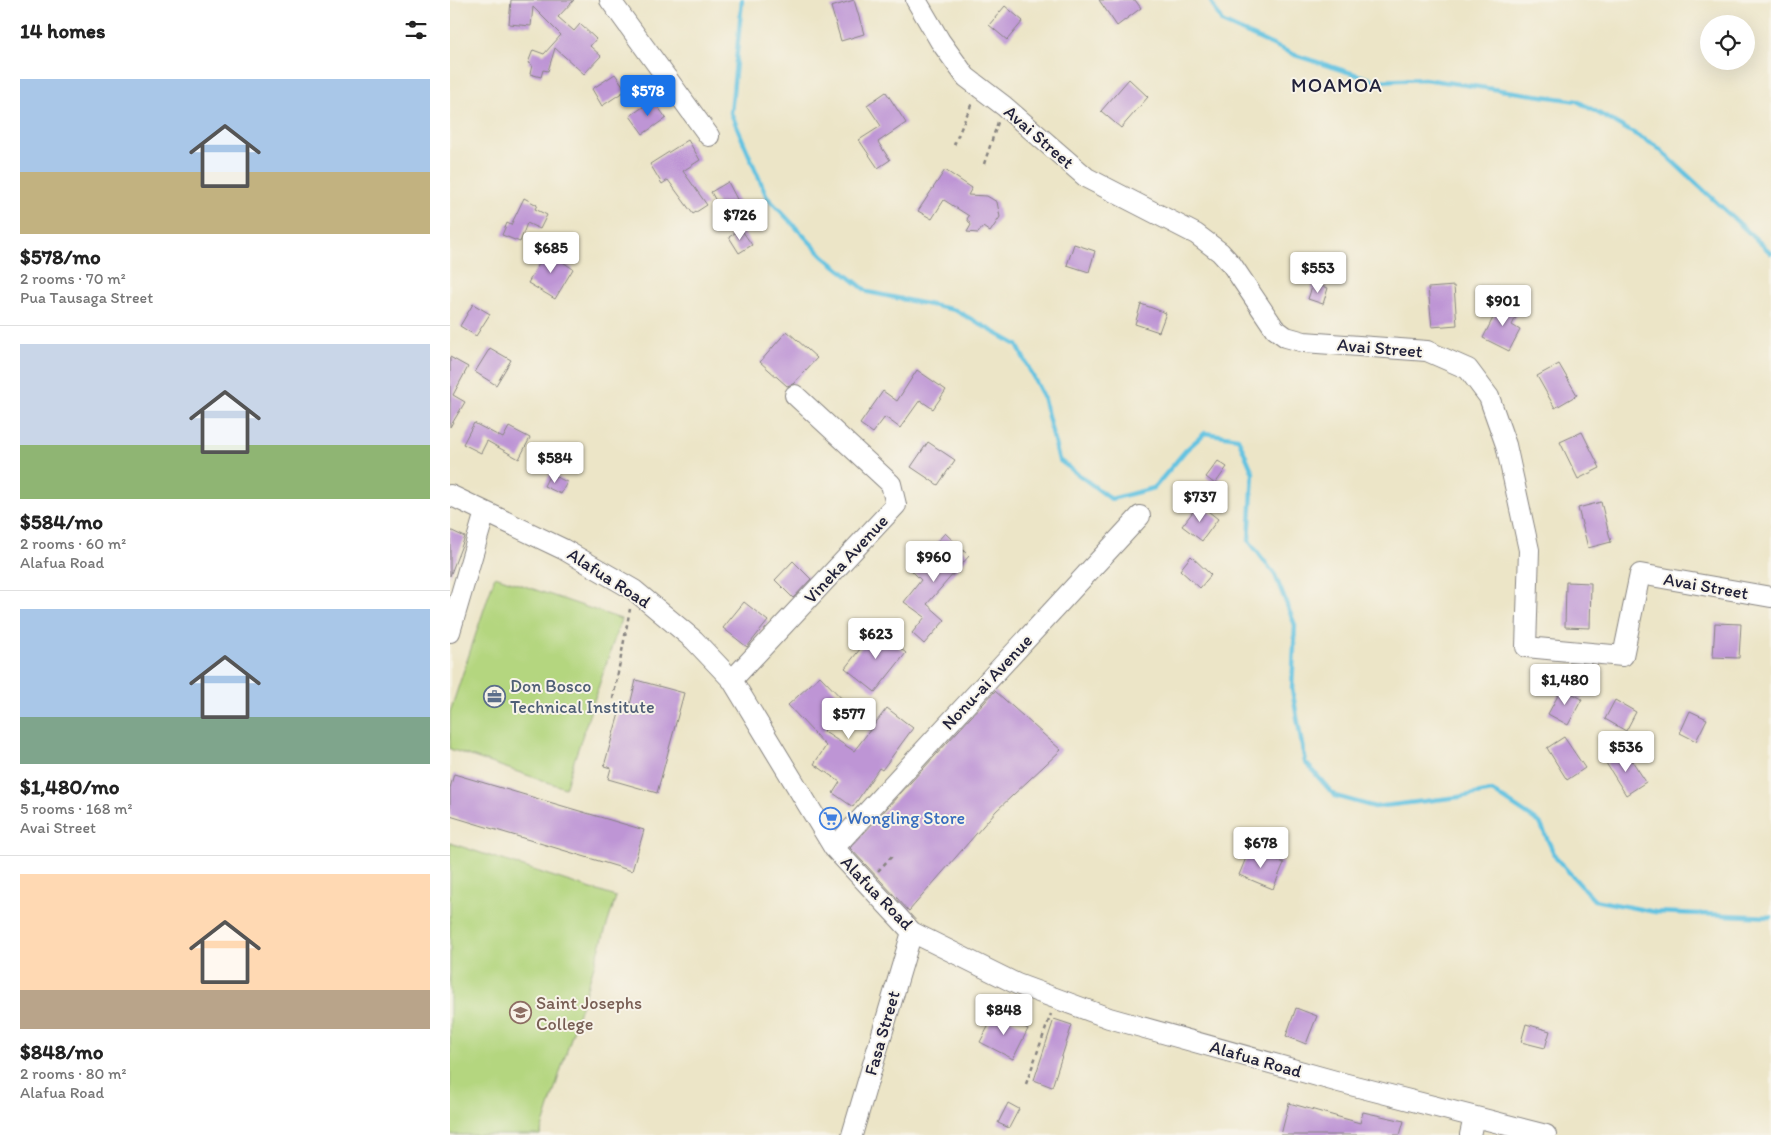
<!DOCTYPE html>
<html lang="en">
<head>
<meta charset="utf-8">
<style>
	:root { --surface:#fff; --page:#f2f2f2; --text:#222; --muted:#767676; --line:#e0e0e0; --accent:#1a73e8 }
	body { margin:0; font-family:Itim,sans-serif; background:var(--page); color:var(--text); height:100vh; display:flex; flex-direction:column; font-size:19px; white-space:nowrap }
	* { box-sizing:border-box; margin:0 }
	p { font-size:16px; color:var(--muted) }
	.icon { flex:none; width:28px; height:28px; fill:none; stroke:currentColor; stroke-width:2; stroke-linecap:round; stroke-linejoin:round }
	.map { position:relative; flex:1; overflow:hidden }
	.sheet { display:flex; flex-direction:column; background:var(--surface); width:450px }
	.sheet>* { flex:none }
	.fabs { position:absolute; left:1250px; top:15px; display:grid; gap:10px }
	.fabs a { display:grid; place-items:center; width:55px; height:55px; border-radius:50%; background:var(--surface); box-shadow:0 5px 20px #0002; font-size:25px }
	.price { position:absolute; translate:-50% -42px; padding:0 11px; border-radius:5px; background:#fff; color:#222; font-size:16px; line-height:32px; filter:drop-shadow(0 1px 2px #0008) }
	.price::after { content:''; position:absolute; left:50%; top:30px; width:15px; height:11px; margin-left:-8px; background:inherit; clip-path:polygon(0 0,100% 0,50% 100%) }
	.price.current { background:var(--accent); color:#fff }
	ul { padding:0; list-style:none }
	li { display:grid; align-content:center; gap:10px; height:265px; padding:0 20px }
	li+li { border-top:1px solid var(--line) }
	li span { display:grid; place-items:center; height:155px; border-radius:0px; color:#555 }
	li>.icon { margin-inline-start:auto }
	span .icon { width:90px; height:90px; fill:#fffc; stroke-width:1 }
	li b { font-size:21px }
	h2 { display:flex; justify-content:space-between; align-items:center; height:60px; padding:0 20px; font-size:21px }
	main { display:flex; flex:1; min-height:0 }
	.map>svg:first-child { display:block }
	.green { fill:#b4d67f; stroke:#6b7c5d }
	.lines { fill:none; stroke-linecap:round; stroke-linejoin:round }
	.stream { stroke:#63c3e1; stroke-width:4.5 }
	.building { fill:#be95d5 }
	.minor-casing { stroke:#878481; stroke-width:22 }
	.path { stroke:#878481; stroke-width:2.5; stroke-dasharray:4 4; stroke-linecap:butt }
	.minor { stroke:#fff; stroke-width:20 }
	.labels { text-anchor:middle; stroke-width:4; stroke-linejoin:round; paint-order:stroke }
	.street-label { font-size:18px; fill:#22223b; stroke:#f7f3e8 }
	.service-label { font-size:18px; fill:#4e5e75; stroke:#f7f3e8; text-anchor:start }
	.shop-label { font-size:18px; fill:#366cbe; stroke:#f7f3e8; text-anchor:start }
	.education-label { font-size:18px; fill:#785e54; stroke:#f7f3e8; text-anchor:start }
	.quarter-label { font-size:20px; letter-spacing:1px; fill:#22223b; stroke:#f7f3e8 }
</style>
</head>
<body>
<main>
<section class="sheet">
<h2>14 homes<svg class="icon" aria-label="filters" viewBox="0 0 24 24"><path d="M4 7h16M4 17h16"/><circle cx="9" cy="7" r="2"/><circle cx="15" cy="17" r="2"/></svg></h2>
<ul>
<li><span style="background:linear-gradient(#a9c7e8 60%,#c2b280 0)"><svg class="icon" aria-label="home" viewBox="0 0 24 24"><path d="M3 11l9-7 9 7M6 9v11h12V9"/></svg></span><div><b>$578/mo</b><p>2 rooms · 70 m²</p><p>Pua Tausaga Street</p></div></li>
<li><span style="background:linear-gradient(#c9d6e8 65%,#8fb573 0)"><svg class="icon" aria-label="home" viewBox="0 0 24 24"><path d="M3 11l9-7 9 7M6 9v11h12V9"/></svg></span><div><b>$584/mo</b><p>2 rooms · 60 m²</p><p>Alafua Road</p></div></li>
<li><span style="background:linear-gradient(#a9c7e8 70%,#7fa58c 0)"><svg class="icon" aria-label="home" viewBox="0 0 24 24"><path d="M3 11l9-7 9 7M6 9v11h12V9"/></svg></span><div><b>$1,480/mo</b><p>5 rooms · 168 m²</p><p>Avai Street</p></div></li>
<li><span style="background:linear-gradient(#ffd9b3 75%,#b9a48a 0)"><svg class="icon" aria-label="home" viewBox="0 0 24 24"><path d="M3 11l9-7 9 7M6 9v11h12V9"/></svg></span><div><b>$848/mo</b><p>2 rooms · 80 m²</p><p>Alafua Road</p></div></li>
</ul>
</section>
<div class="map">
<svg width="1321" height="1135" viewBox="0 0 1321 1135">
	<rect width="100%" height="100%" fill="#f7f3e8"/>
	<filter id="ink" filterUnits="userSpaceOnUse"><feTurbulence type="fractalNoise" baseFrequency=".02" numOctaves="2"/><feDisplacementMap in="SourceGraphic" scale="10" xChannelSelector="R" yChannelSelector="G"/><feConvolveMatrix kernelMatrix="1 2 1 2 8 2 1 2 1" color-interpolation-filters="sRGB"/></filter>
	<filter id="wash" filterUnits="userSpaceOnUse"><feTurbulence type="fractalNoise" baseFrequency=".0096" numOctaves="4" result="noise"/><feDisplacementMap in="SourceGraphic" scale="20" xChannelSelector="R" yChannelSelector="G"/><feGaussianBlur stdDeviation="1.12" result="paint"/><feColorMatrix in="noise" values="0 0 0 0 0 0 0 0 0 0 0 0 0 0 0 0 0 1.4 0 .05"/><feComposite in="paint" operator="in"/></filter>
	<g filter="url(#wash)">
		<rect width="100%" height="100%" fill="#ece5c7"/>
		<!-- green -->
		<path class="green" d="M45 576 171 619 115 788 0 749V712Z
			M0 843 166 897 90 1135H0Z"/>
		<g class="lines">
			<!-- stream -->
			<path class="stream" d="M292 0 281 113 317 197 373 256 418 292 505 310 567 345 593 396 609 460 661 499 704 488 736 450 755 433 788 438 803 473 799 541 825 575 845 625 842 689 855 762 885 796 925 807 1009 797 1042 791 1090 823 1106 858 1144 900 1205 912 1321 917
				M760 0 772 22 845 55 926 81 974 79 1127 101 1206 146 1321 253"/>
		</g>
		<g id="blocks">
			<!-- building -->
			<path class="building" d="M61 0H124L108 17 124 31 130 24 146 39 140 46 151 56 134 74 105 48 98 71 93 70 91 77 80 74 82 65 78 63 83 50 94 54 111 35 83 7 81 26 59 24Z
				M404 0 414 34 391 41 381 7Z
				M649 0H685L691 8 667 26Z
				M555 6 573 21 557 40 539 25Z
				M165 74 176 90 152 106 142 89Z
				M679 79 698 97 671 128 651 111Z
				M436 92 456 123 428 142 440 160 428 168 409 140 431 126 417 105Z
				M203 100 216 118 193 134 180 116Z
				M238 140 250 160 233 171 257 205 243 214 218 180 212 184 200 164Z
				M495 170 522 188 518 195 537 196 547 202 550 217 540 232 533 227 528 233 517 232 521 225 517 219 519 216 494 200 482 219 468 211Z
				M278 182 289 203 272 212 261 192Z
				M74 198 87 205 85 209 97 215 90 229 77 223 70 242 52 235 57 223 61 225Z
				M291 229 302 245 289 253 279 237Z
				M624 244 645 251 639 272 617 265Z
				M100 245 111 252 107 258 123 269 105 299 78 283Z
				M863 284 878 288 873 304 858 299Z
				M1004 286 1007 325 982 327 978 288Z
				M1052 300 1070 309 1062 325 1070 330 1059 351 1033 338Z
				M23 304 40 314 26 336 10 326Z
				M691 304 716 313 709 332 685 324Z
				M337 331 367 358 343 384 337 386 310 362Z
				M40 348 61 360 46 385 25 372Z
				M0 357 18 367 3 395 15 402 0 427Z
				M1109 364 1127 395 1105 408 1087 376Z
				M467 370 496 390 483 409 470 400 450 428 435 417 423 433 410 424 433 391 447 401Z
				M24 423 53 438 59 427 80 438 69 459 37 441 31 453 13 444Z
				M1132 432 1150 468 1128 479 1110 442Z
				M478 442 505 460 488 485 461 467Z
				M768 461 777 467 765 484 756 477Z
				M100 474 117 482 111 494 94 486Z
				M1151 502 1161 542 1138 548 1128 508Z
				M749 504 768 519 752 541 732 526Z
				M0 530 15 537 0 576Z
				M495 533 519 556 477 604 495 620 474 644 462 633 475 617 454 602 471 580 461 570Z
				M741 556 761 575 750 588 730 570Z
				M343 561 361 579 343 598 325 580Z
				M1116 582 1141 583 1140 628 1115 627Z
				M294 602 318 621 297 647 273 628Z
				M1265 623 1291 624 1289 658 1263 657Z
				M426 629 456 653 425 692 395 668Z
				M370 676 399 706 373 731 404 751 437 708 463 728 432 770 429 768 403 807 383 793 390 782 364 764 376 746 338 705Z
				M186 680 234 693 207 793 158 779 161 768 154 766 172 703 180 705Z
				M1112 688 1132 699 1118 725 1098 714Z
				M545 691 611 750 546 811 459 911 400 848Z
				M1165 700 1186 712 1176 731 1155 719Z
				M1240 711 1257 719 1246 741 1230 733Z
				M1114 737 1135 768 1117 780 1097 748Z
				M1175 750 1196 782 1176 795 1156 763Z
				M4 774 194 830 182 871 0 816V788Z
				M800 848 834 863 823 889 789 875Z
				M846 1008 867 1016 856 1044 836 1036Z
				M546 1012 578 1029 563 1059 530 1042Z
				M604 1019 622 1025 602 1087 584 1080Z
				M1076 1024 1100 1031 1095 1048 1071 1042Z
				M558 1103 569 1109 559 1128 548 1123Z
				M839 1103 910 1123 913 1112 954 1121 950 1135H831Z"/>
		</g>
	</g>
	<g filter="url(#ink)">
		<use href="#blocks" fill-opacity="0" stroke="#878481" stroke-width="1"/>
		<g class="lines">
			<defs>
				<path id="minor" d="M160 0 259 136
					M466 0 490 41 516 77 554 106 637 178 746 234 770 252 782 265 825 329 836 337 854 342 977 351 1018 369 1039 397 1056 445 1079 550 1076 647 1173 656 1190 574 1321 597
					M0 495 113 549 184 590 244 640 282 680 384 848 462 932 567 984 659 1018 889 1082 1096 1135
					M0 632 35 512
					M282 680 446 505 441 484 345 395
					M384 848 690 516
					M402 1135 462 932
					M1020 1135 1024 1117"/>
			</defs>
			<!-- minor casing -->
			<use href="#minor" class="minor-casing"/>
			<!-- path -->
			<path class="path" d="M504 145 522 103
				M534 164 548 122
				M163 699 180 609
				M428 871 442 856
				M576 1084 601 1014"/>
			<!-- minor -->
			<use href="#minor" class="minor"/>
		</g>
	</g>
	<!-- icons -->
	<defs>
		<symbol id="office-ring" viewBox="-11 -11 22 22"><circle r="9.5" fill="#f7f3e8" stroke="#5c6f8a" stroke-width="1.5"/><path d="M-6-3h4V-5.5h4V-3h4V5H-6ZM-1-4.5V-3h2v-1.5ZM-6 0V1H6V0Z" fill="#5c6f8a"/></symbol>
		<symbol id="supermarket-ring" viewBox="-11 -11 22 22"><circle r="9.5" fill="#f7f3e8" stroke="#3f7fe0" stroke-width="1.5"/><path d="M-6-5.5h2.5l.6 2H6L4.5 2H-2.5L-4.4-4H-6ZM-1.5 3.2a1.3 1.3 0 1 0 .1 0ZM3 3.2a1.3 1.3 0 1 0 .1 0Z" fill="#3f7fe0"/></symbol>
		<symbol id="school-ring" viewBox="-11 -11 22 22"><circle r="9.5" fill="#f7f3e8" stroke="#8d6e63" stroke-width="1.5"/><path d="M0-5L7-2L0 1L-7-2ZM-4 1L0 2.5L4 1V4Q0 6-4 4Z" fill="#8d6e63"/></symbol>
	</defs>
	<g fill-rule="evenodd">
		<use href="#office-ring" x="32" y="684" width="25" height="25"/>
		<use href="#supermarket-ring" x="368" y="806" width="25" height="25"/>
		<use href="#school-ring" x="58" y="1000" width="25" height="25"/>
	</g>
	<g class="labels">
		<!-- street labels -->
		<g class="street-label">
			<text transform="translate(589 137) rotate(41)" y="6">Avai Street</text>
			<text transform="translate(930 348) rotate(5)" y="6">Avai Street</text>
			<text transform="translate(396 559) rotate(-47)" y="6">Vineka Avenue</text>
			<text transform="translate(159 578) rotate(33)" y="6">Alafua Road</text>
			<text transform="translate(1256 586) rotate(10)" y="6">Avai Street</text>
			<text transform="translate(537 682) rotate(-47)" y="6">Nonu-ai Avenue</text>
			<text transform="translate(427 893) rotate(46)" y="6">Alafua Road</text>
			<text transform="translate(432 1033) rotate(-74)" y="6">Fasa Street</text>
			<text transform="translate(806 1059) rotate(16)" y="6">Alafua Road</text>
		</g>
		<!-- service labels -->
		<g class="service-label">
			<text x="60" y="692">Don Bosco<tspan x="60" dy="21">Technical Institute</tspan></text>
		</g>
		<!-- shop labels -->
		<g class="shop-label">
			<text x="397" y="824">Wongling Store</text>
		</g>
		<!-- education labels -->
		<g class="education-label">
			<text x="86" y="1009">Saint Josephs<tspan x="86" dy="21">College</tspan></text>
		</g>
		<!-- quarter labels -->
		<g class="quarter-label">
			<text x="887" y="92">MOAMOA</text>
		</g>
	</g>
</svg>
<div class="fabs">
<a><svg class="icon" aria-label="locate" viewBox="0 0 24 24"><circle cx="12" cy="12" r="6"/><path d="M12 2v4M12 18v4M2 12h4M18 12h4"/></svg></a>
</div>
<b class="price current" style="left:198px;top:117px">$578</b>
<b class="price" style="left:290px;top:241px">$726</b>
<b class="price" style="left:101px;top:274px">$685</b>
<b class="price" style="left:868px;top:294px">$553</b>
<b class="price" style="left:1053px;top:327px">$901</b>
<b class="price" style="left:105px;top:484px">$584</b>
<b class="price" style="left:750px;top:523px">$737</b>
<b class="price" style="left:484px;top:583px">$960</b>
<b class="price" style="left:426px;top:660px">$623</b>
<b class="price" style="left:1115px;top:706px">$1,480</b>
<b class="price" style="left:399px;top:740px">$577</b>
<b class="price" style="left:1176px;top:773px">$536</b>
<b class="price" style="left:811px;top:869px">$678</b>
<b class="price" style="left:554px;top:1036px">$848</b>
</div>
</main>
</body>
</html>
